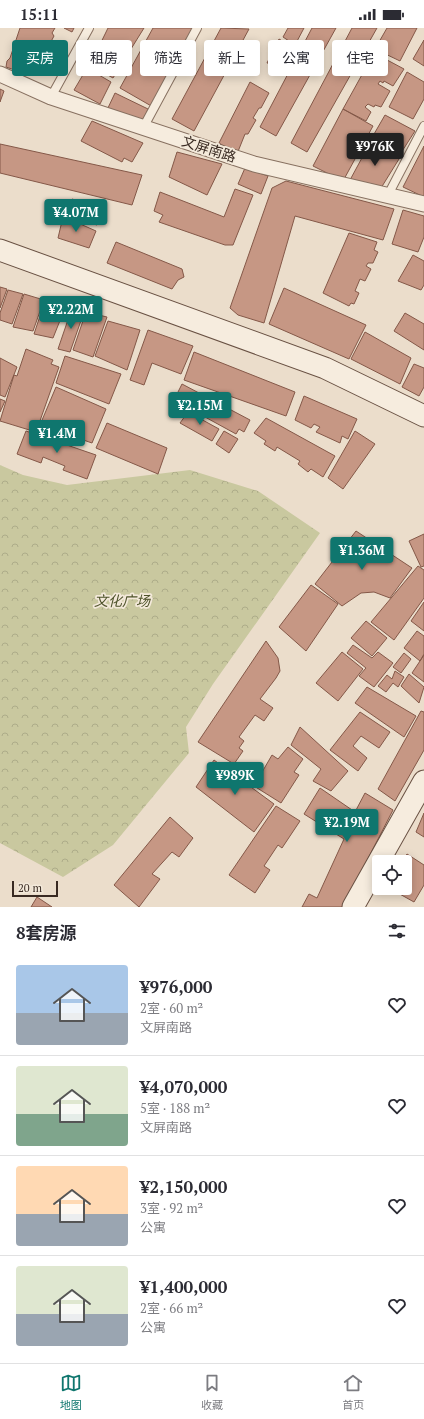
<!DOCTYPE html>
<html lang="zh">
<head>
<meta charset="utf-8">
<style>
	:root { --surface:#fff; --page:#f2f2f3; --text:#2b2b33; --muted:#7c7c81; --line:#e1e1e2; --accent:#0f766e }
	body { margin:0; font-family:"PT Serif","Noto Sans SC",serif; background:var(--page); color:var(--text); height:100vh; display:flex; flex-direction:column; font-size:15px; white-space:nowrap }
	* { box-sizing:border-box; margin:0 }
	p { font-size:13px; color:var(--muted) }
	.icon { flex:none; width:22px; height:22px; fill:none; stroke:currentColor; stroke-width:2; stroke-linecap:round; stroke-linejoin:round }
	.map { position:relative; height:879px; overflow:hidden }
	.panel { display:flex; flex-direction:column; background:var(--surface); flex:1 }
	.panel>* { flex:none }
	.guide { position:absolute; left:12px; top:12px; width:400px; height:36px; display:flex; gap:8px }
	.buttons { position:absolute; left:372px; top:827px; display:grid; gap:8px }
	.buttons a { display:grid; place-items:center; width:40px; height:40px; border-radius:4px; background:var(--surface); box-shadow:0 2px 10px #0003; font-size:20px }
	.scale { position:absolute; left:12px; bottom:10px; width:46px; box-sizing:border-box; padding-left:4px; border:2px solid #392a22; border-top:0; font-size:11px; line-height:14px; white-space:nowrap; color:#392a22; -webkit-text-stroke:3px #f3e9da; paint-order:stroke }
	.price { position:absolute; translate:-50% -34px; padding:0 9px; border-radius:4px; background:var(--accent); color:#fff; font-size:13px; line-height:26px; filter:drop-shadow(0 1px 2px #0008) }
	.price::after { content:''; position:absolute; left:50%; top:24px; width:12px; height:9px; margin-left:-6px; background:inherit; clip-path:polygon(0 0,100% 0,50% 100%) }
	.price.current { background:#222; color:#fff }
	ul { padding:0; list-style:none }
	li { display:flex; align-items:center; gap:12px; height:100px; padding:0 16px }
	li+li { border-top:1px solid var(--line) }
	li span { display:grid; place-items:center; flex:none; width:112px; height:80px; border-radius:4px; color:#555 }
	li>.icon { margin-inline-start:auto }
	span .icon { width:48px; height:48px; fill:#fffc; stroke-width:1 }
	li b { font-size:17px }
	h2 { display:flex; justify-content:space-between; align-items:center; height:48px; padding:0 16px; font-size:17px }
	.pill { padding:0 14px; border-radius:4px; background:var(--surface); box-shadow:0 2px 10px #0003; font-size:14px; line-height:36px }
	.pill.current { background:var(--accent); color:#fff }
	.status { display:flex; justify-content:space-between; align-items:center; height:28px; padding:0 20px; background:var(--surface); direction:ltr }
	.status svg { height:11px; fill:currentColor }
	.tab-bar { display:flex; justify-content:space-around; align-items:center; height:56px; border-top:1px solid var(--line); background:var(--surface); font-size:11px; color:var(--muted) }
	.tab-bar a { display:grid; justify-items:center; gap:2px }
	.tab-bar .current { color:var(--accent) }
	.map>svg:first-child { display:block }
	.forest { fill:url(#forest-crowns) }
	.building { fill:#c69784; stroke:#845848 }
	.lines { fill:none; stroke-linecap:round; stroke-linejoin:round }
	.lane-casing { stroke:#877060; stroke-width:10 }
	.street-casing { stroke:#877060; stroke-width:17 }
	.secondary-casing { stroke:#695143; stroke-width:23 }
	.lane { stroke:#f6ecde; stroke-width:8 }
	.street { stroke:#f6ecde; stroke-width:15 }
	.secondary { stroke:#f6ecde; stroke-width:21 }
	.labels { text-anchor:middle; stroke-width:3.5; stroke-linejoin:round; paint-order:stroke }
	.street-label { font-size:14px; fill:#392a22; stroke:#f3e9da }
	.park-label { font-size:14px; font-style:italic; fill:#4e532b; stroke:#f3e9da }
</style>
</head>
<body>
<div class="status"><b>15:11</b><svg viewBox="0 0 49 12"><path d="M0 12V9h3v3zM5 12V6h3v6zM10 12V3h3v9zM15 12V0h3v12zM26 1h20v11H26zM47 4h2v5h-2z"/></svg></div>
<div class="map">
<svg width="424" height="879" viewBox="0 0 424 879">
	<defs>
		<pattern id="forest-crowns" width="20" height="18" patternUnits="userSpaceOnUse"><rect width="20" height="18" fill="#c9c89f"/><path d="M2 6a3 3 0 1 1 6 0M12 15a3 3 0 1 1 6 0" fill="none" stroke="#adac89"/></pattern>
	</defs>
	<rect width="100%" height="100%" fill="#ebddcb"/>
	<!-- forest -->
	<path class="forest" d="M0 437 23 447 67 457 190 442 258 463 320 505 213 656 186 699 189 725 113 817 63 849 0 815Z"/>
	<!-- building -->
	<path class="building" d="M20 0H55L52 5 54 8 47 21 42 18 40 21 45 24 38 35 36 34 33 39 27 36V39L32 42 29 47 6 39 7 33 10 30Z
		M64 0H74L72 4Z
		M108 0H144L113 50 90 37Z
		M153 0H195L153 79 120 60Z
		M221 0 249 1 194 103 172 91Z
		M288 0H304L295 17 283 9Z
		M312 0H336L276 108 260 99Z
		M352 0H377L307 124 291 115Z
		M387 0H417L400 33 375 21Z
		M279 11 294 20 281 42 274 36 267 35Z
		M424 12V38L413 31Z
		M374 25 404 41 393 58 384 53 383 55 380 53 378 56 390 63 381 79 375 77 374 79 368 76 365 79 371 84 366 93 343 81Z
		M87 40 111 54 100 76 74 62Z
		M407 44 424 54V71L413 91 389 79Z
		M250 54 269 65 261 80H259L253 90 256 92 248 106H245L237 126 219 115Z
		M0 61 4 63 0 74Z
		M115 65 148 81 141 98 107 82Z
		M343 81 373 98 343 153 313 138Z
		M385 87 415 103 399 128 370 113Z
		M92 93 143 115 132 134 124 130 122 134 81 113Z
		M370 115 399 131 381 160 350 152Z
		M0 116 142 147 132 177 0 145Z
		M424 118V169L403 159Z
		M177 124 222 136 207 167 169 149Z
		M245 140 268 148 261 166 238 156Z
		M286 153 394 181 383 212 295 188 264 295 238 287 230 280 272 160Z
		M235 161 253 167 233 217H225L159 194 163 187 154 183 160 164 224 189Z
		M72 171 102 180 97 197 70 189 68 182Z
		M403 182 424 188V209L418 224 392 216Z
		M69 191 96 203 89 220 58 210 62 193Z
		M349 205 377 214 374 222 378 224 373 235H368L366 238 371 241 365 253 360 251 355 263 359 265 354 276 351 275 349 278 323 265Z
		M116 214 182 241 184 249 178 252 172 261 107 235Z
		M413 227 424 233V257L421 262 398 253Z
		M0 259 7 261 0 280Z
		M284 260 366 297 349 331 269 296Z
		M8 262 23 266 12 296 0 292V285Z
		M24 266 44 272 33 303 13 299Z
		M45 273 65 280 53 310 34 306Z
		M72 280 84 284 70 324 58 321Z
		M86 284 107 289 93 329 73 322Z
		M405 285 424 296V322L394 303Z
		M108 293 140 302 127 342 95 328Z
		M148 302 193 318 181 346 152 335 144 357 130 352Z
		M365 304 411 330 400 356 351 331Z
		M26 321 53 332 51 336 59 339 36 404 0 393 14 347 17 348Z
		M194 324 295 364 286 388 184 352Z
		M65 328 121 346 109 376 56 355Z
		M0 330 17 339 5 369 0 367Z
		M414 336 424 340V359L419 368 402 359Z
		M182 356 250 392 244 404 239 401 236 406 174 372Z
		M56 359 106 381 92 415 40 397Z
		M304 368 357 391 348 411 342 408 340 415 316 404 320 399 314 396 311 400 295 392Z
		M0 371 5 373 0 384Z
		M188 384 219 401 212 413 180 395Z
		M266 390 335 428 323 449 311 441 308 444 298 436 300 433 277 419 275 423 264 416 266 413 254 405Z
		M107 395 167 420 158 446 96 420Z
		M26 403 96 427 87 451 63 442 65 438 43 429 41 435 17 426Z
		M224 403 238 411 229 425 216 416Z
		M355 403 375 416 343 461 328 450Z
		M356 503 412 540 390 570 374 564 361 565 342 578 315 556Z
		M424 506V538L421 539 409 513Z
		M418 538 424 542V570L394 612 371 594Z
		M311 557 338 576 306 623 279 599Z
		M424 574V603L411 593Z
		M366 593 387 610 372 628 351 610Z
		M417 603 424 608V626L420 633 404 620Z
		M266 613 278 630 280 643 276 650 260 671 273 680 264 693 255 687 239 709 244 713 239 720 243 723 234 736 198 714Z
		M353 617 372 630 378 624 393 635 374 659 359 648 366 640 347 625Z
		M342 624 363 641 338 673 316 655Z
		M404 625 411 631 401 645 393 639Z
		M424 627V654L412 645Z
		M395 643 404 649 398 659 393 655 386 664 378 658 387 647 392 651Z
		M409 646 424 659 419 675 401 658Z
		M367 659 416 688 404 709 355 675Z
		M421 683 424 684V722L395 773 378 761Z
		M360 684 390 704 379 720 361 708 353 718 367 730 358 743 330 722Z
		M300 699 348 743 331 763 313 753 321 741 291 717Z
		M288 719 303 731 294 744 299 747 281 775 254 758 272 727 278 731Z
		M214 732 274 776 254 804 196 759Z
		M320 760 355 784 365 765 393 782 343 879H302L309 866 317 870 344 811 304 786Z
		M276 778 300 793 282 820 278 817 264 838 270 842 255 865 229 847Z
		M424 785V809L416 804Z
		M170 789 193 810 179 829 172 824 152 846 160 851 139 879 114 857Z
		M407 826 424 837V857L414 874 389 860H405V834H401Z
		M37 869 52 879H31Z"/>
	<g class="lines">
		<defs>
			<path id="lane" d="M51 69 89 0
				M143 100 197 0
				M388 167 424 98"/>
			<path id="street" d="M0 46 51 69 254 136 424 176"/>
			<path id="secondary" d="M0 222 325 340 424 388
				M353 879 424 753"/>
		</defs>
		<!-- lane casing -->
		<use href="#lane" class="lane-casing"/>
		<!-- street casing -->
		<use href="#street" class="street-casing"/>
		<!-- secondary casing -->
		<use href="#secondary" class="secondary-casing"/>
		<!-- lane -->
		<use href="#lane" class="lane"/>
		<!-- street -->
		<use href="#street" class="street"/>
		<!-- secondary -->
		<use href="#secondary" class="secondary"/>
	</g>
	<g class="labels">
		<!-- street labels -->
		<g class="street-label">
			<text transform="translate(209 121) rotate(18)" y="5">文屏南路</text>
		</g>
		<!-- park labels -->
		<g class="park-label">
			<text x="122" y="578">文化广场</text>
		</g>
	</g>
</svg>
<div class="buttons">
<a><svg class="icon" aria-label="locate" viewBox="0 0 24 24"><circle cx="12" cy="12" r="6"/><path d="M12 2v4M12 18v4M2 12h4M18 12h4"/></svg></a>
</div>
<div class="scale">20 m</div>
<b class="price current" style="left:375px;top:139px">¥976K</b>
<b class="price" style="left:76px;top:205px">¥4.07M</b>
<b class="price" style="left:71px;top:302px">¥2.22M</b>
<b class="price" style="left:200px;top:398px">¥2.15M</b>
<b class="price" style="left:57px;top:426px">¥1.4M</b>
<b class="price" style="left:362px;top:543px">¥1.36M</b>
<b class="price" style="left:235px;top:768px">¥989K</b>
<b class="price" style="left:347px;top:815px">¥2.19M</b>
<div class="guide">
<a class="pill current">买房</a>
<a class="pill">租房</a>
<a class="pill">筛选</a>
<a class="pill">新上</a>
<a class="pill">公寓</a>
<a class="pill">住宅</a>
</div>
</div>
<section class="panel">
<h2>8套房源<svg class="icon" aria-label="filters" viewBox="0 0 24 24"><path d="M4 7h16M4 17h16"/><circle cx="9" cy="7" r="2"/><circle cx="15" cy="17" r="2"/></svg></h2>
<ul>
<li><span style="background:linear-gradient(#a9c7e8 60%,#9aa5b1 0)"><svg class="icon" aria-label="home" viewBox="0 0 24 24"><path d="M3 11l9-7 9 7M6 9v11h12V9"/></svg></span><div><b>¥976,000</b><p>2室 · 60 m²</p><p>文屏南路</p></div><svg class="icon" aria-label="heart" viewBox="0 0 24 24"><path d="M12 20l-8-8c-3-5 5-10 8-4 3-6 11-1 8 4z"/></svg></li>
<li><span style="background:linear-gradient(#dfe7d0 60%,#7fa58c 0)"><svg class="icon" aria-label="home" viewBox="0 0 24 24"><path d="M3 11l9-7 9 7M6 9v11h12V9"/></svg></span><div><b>¥4,070,000</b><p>5室 · 188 m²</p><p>文屏南路</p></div><svg class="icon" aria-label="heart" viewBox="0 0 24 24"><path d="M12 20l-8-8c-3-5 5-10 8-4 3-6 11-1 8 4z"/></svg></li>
<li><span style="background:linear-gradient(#ffd9b3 60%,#9aa5b1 0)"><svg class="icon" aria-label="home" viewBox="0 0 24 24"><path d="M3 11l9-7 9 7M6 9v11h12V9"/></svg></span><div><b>¥2,150,000</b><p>3室 · 92 m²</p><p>公寓</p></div><svg class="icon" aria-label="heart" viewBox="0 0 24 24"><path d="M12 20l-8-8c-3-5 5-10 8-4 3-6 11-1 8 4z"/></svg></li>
<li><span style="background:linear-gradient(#dfe7d0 60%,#9aa5b1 0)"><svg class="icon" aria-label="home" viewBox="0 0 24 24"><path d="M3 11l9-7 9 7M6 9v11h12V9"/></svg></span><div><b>¥1,400,000</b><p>2室 · 66 m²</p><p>公寓</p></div><svg class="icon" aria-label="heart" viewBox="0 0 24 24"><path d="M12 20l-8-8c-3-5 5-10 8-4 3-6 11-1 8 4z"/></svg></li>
</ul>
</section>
<nav class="tab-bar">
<a class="current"><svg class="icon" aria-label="map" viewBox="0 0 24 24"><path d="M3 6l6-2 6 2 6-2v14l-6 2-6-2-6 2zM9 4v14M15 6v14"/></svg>地图</a>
<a><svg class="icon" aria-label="saved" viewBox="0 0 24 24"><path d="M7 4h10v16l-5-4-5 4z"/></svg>收藏</a>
<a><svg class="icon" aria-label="home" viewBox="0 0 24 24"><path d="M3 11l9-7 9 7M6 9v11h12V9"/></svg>首页</a>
</nav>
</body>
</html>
